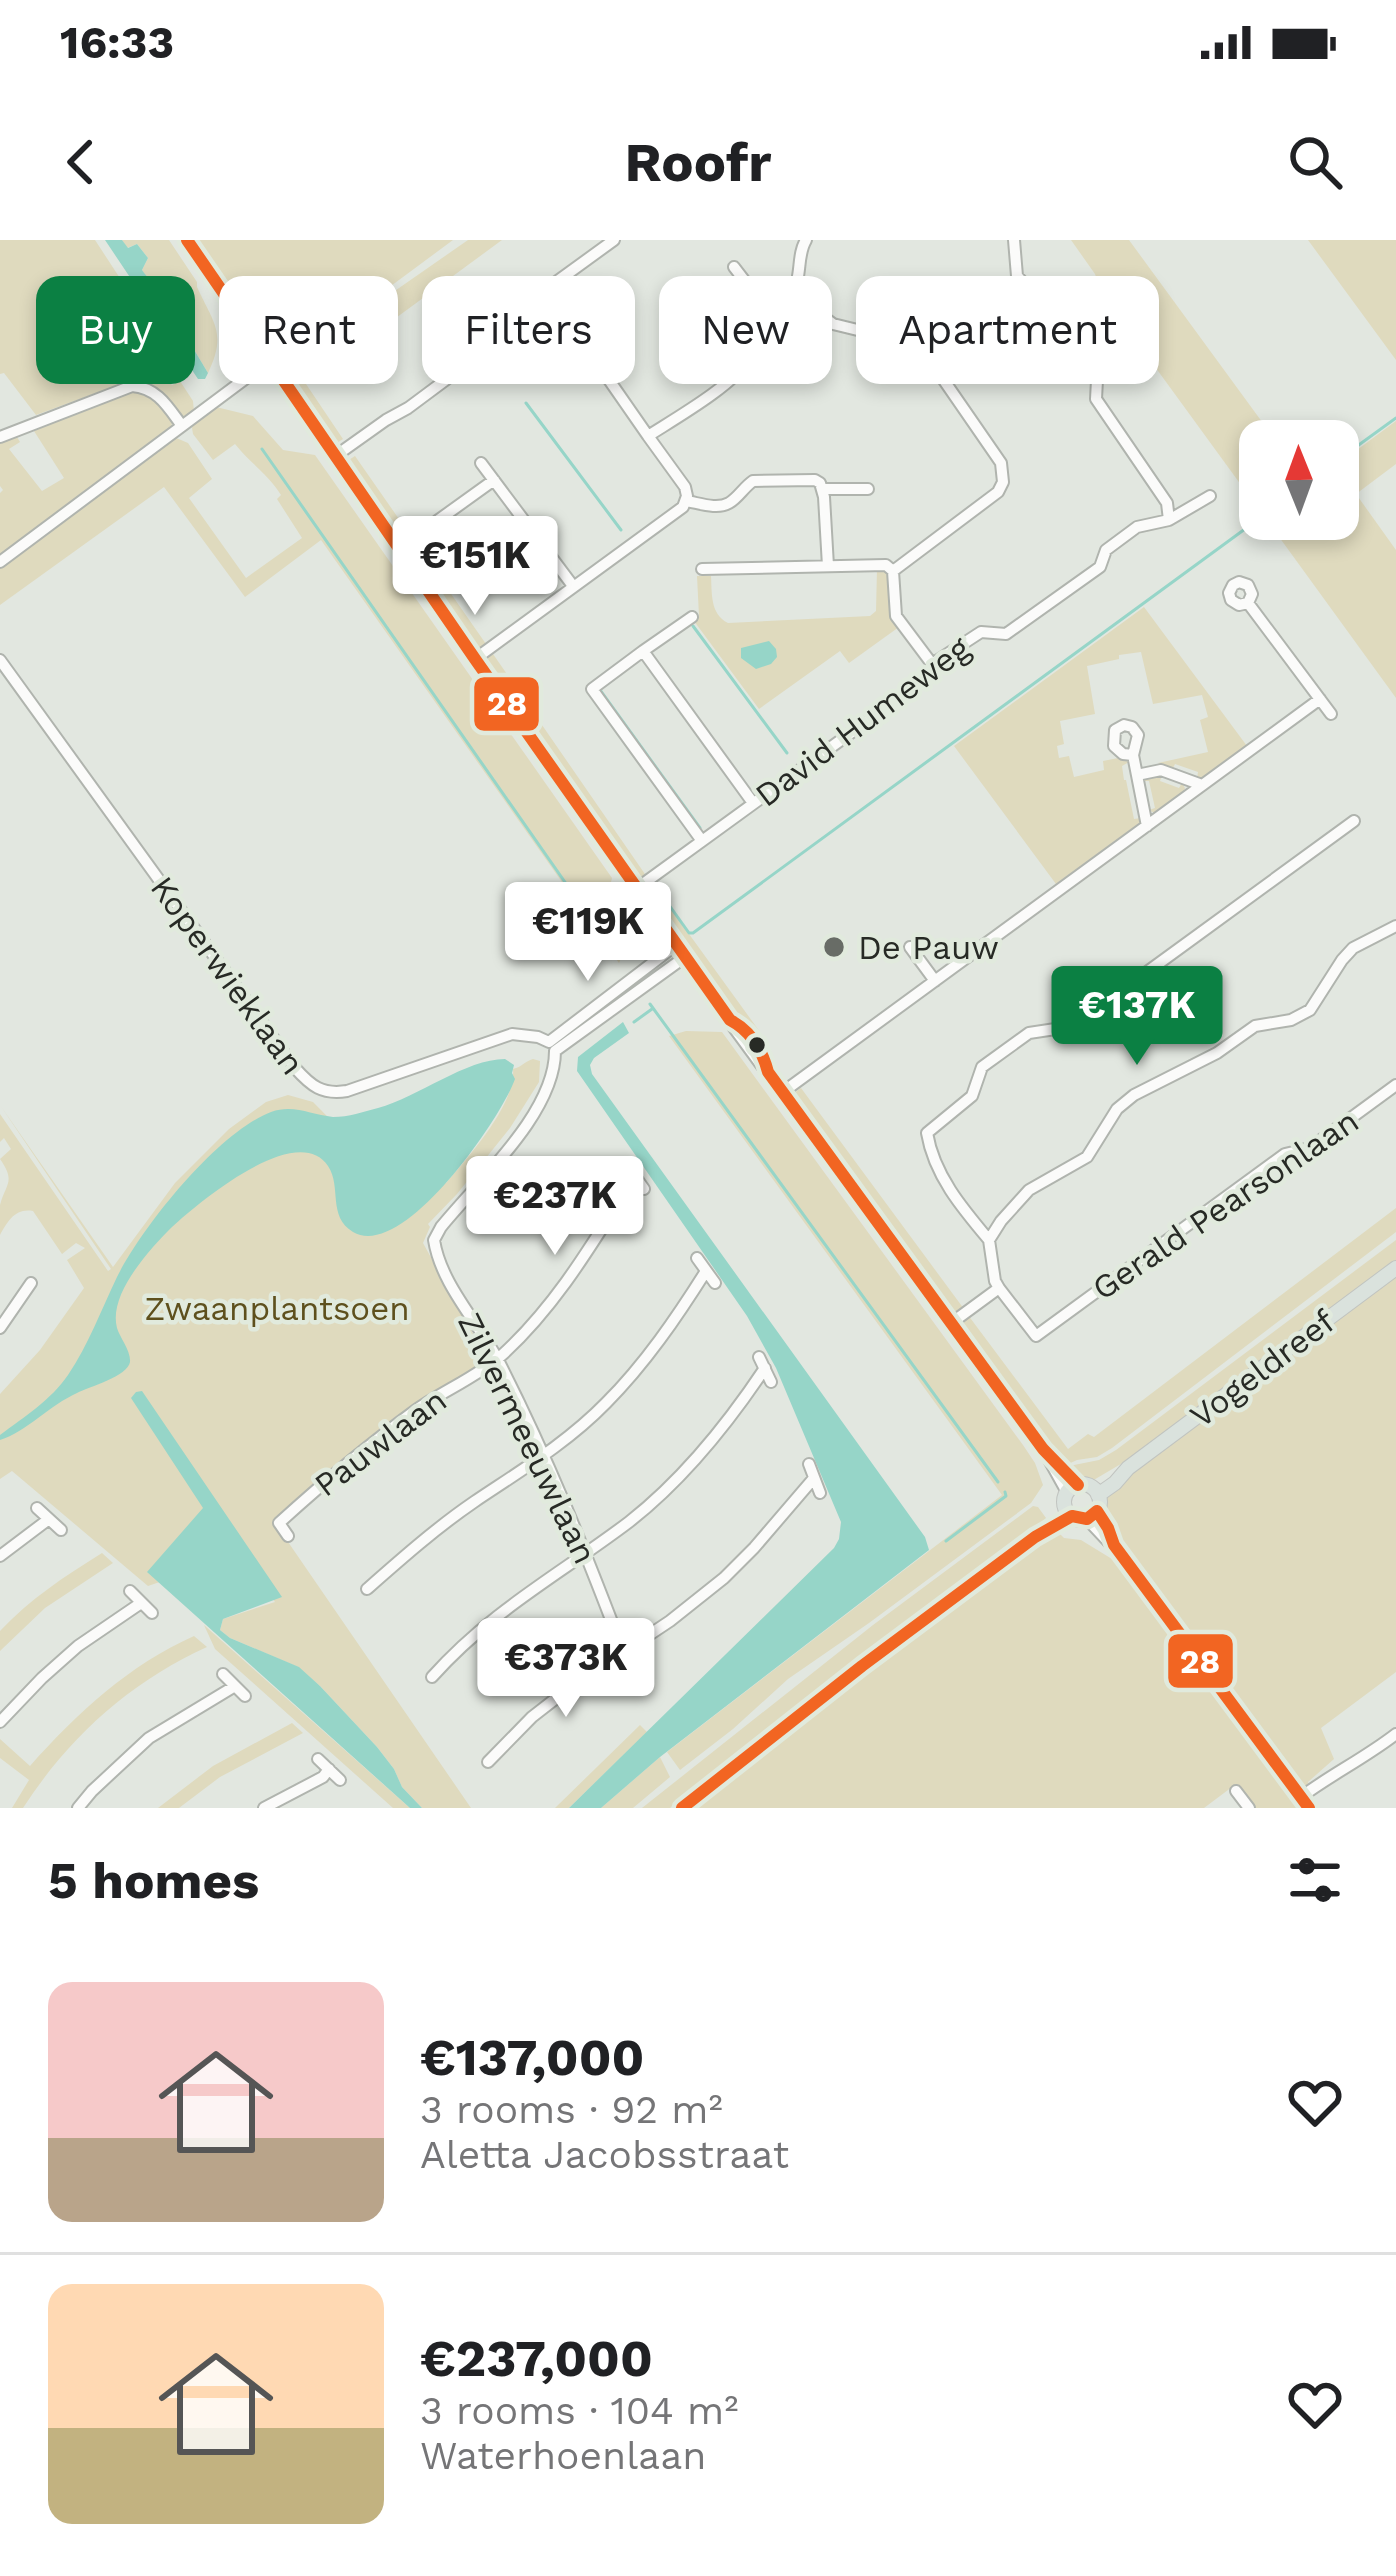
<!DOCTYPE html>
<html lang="en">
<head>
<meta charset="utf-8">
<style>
	:root { --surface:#fff; --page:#f2f2f2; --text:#202124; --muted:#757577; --line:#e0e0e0; --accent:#0b8043 }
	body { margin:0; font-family:"Work Sans",sans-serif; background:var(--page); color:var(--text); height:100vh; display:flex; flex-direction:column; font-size:45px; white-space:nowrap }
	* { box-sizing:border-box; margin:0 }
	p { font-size:39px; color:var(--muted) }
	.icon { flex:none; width:66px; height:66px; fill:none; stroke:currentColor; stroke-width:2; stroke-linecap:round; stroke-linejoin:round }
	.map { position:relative; height:1568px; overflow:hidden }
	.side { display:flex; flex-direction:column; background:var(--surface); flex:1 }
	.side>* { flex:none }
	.guide { position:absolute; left:36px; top:36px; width:1326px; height:108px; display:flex; gap:24px }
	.needle { width:78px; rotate:359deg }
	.fabs { position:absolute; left:1239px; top:180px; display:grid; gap:24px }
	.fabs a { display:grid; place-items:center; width:120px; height:120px; border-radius:24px; background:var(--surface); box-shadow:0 6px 18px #0003; font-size:60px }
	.price { position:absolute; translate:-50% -102px; padding:0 27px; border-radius:12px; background:#fff; color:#222; font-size:39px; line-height:78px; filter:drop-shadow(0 3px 6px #0008) }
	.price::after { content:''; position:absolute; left:50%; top:72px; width:36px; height:27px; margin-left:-18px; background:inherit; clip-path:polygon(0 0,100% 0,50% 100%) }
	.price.current { background:var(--accent); color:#fff }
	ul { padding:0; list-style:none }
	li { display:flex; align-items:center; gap:36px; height:300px; padding:0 48px }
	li+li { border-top:3px solid var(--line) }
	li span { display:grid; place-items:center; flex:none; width:336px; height:240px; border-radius:24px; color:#555 }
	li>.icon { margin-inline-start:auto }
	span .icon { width:144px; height:144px; fill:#fffc; stroke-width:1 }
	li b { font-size:51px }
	h2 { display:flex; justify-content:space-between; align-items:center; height:144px; padding:0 48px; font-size:51px }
	.tag { padding:0 42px; border-radius:24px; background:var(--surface); box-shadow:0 6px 18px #0003; font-size:42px; line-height:108px }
	.tag.current { background:var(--accent); color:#fff }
	.status { display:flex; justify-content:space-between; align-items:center; height:84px; padding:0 60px; background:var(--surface); direction:ltr }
	.status svg { height:33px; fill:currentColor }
	header { display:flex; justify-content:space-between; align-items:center; height:156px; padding:0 48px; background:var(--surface); font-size:54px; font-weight:700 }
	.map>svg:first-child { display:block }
	.green { fill:#dfdabe }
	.water { fill:#96d5c8 }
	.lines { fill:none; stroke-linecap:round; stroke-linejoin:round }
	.stream { stroke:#96d5c8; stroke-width:3 }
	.minor-casing { stroke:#b0b4ae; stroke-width:14 }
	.major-casing { stroke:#c1c4c0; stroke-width:16 }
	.minor { stroke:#fbfbfa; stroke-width:10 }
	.major { stroke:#dae2dd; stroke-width:14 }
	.bus-1-casing { stroke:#e1eadd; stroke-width:21 }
	.bus-1 { stroke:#f26522; stroke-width:12 }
	.poi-dot { fill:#686c66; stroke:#e1eadd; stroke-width:4.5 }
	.bus-dot { fill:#272a25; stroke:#e1eadd; stroke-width:4.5 }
	.labels { text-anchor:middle; stroke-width:9; stroke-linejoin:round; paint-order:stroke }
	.street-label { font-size:33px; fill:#272a25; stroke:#e1eadd }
	.poi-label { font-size:33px; fill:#272a25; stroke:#e1eadd; text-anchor:start }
	.park-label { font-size:33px; fill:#5e501d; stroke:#e1eadd }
	.line-badge { stroke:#e1eadd; stroke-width:4.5 }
	.badge-label { font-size:33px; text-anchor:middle; font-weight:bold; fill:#fff }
</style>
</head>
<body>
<div class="status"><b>16:33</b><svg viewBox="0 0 49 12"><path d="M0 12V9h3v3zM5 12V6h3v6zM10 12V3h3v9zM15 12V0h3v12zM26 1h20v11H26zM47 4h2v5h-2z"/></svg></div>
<header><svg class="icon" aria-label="back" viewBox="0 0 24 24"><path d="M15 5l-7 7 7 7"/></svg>Roofr<svg class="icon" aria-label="search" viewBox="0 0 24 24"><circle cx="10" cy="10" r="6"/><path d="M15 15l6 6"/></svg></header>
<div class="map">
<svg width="1396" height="1568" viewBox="0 0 1396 1568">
	<rect width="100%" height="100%" fill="#e2e7e0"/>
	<!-- green -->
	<path class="green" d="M0 0H95L163 104 148 123 172 145 180 141 193 161 194 172 181 177 150 146 129 141 36 175 4 133 0 134Z
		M122 0H169L197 42V47C214 84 227 93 208 133L187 98 180 76 172 69 175 63 164 41 148 40 142 30 148 18 137 4 127 8Z
		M191 0H453L318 100 289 104 271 114Z
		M468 0H502L306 144 343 199 332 206 275 118 276 116 293 105 320 103Z
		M1071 0H1129L1276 201H1260V271L1102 54 1095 34Z
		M1308 0H1396V120Z
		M132 149C151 156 173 165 172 188L0 317V253L3 250 0 246V202L17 197 20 202 9 209 42 251 64 238 34 191Z
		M212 166 253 176 283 210 315 215 612 638C610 647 606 658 607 668 610 692 632 697 619 723L321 300 245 357 164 247 0 365V329L174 197 188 203 212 239 189 258 246 338 302 298 277 259 281 255C268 234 250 223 235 204L213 220 193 194 192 188 195 179Z
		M1396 181V224L1356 254 1396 310V458L1266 279H1338V224Z
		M355 216 486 404 475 412 344 223Z
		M877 329 890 334 899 387 849 423 840 411 759 469 694 381 699 376 697 336H711C712 353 710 374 728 383L870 376 876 371Z
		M1144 367 1247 506 1202 540 1197 539 1198 532 1175 524 1172 530 1158 523 1208 512 1200 480 1208 477 1202 455 1153 464 1141 412 1119 415V419L1087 426 1095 474 1060 481 1064 504 1057 506 1059 518 1069 516 1074 537 1104 530 1103 521 1118 518 1129 522 1122 526 1124 540H1126L1134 579 1141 578V582L1056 644 954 506Z
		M493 414 647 637 638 644 482 422Z
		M1162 535 1160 541 1179 548 1182 543 1185 548 1183 553 1156 574 1149 570 1155 568 1149 541H1143L1145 538Z
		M655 647 760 792 754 797 743 782 727 769 646 654Z
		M686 791 722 792 1023 1205 1035 1223 1043 1245 1031 1263 869 1383 788 1439 733 1489 680 1530 667 1512 1002 1255 669 796Z
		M533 819 540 821 539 842 510 888 457 954 428 984 430 987 423 1003 483 1112V1122L394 1179 343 1219 275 1283 471 1568H422L402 1547 394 1529 377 1507 320 1446 298 1427 230 1398 220 1390 223 1379 275 1362 239 1315 148 1346 12 1231 0 1239V1154L40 1110 84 1048 67 1020 85 1008 76 1003 62 1014 33 971C15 968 8 981 0 995 0 986 0 973 0 965 6 943 16 942 0 919L11 909 4 898 0 902V874L108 1031 111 1029 0 865 113 1027 175 943 229 889 266 862 288 855 313 862 397 947 446 943C469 916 516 864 513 829 522 827 525 821 533 819Z
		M801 848 964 1069 956 1075 948 1074 790 856Z
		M1396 968V992L1112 1208 1097 1217 1077 1220 1066 1225 1038 1194 959 1089 960 1081 968 1075 1068 1209 1088 1194 1094 1197Z
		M1396 1000V1022L1131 1218 1092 1241 1079 1238 1068 1229 1074 1225 1099 1220 1116 1210Z
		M1396 1034V1432L1321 1488 1334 1519 1308 1542 1310 1546 1303 1547 1142 1333 1103 1277 1105 1257 1155 1214Z
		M1033 1266 1038 1267 1046 1278 1023 1298 670 1568H642L873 1385Z
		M1056 1290 1064 1298 1081 1300 1112 1319 1297 1568H1255L1236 1544 1204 1568H688L975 1345Z
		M102 1313 113 1323 45 1368 0 1411V1391C30 1359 65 1336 102 1313Z
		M204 1385 410 1568H393L215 1409Z
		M194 1396 207 1407C130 1442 69 1497 23 1568H12L29 1540 0 1518V1499L30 1526C77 1473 129 1425 194 1396Z
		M292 1483 303 1493 220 1537 179 1568H158L213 1526Z
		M640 1485 647 1492 569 1568H555Z
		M660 1517 670 1537 633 1568H601Z"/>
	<!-- water -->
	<path class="water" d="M105 0H122L128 8 137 4 148 18 142 30C150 42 152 39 164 41L175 63 172 69 180 76 187 98 208 133 205 139H198Z
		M769 401 776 409 777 417 771 424 756 429 741 418V408Z
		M623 782 629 793 594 818 590 825 592 834 925 1297 929 1310 660 1517 601 1568H569L834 1308 839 1299 841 1282 776 1128 747 1076 577 831 578 817Z
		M505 819 514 825 512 833 515 839C501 879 402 1022 353 992 327 976 342 947 328 926 297 880 198 963 172 987 150 1009 108 1054 117 1088 120 1098 131 1111 130 1122 128 1136 89 1147 77 1153 50 1165 26 1192 0 1200V1195C24 1177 51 1160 68 1135 89 1104 101 1070 117 1037 143 986 217 893 271 872 294 864 311 875 333 877 349 877 363 872 378 868 418 857 466 819 505 819Z
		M142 1151 282 1357 223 1379 220 1390 230 1398 299 1427 320 1446 377 1507 394 1529 402 1547 422 1568H410L147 1332 203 1268 131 1158 136 1152Z"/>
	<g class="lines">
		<!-- stream -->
		<path class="stream" d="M526 163 621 290
			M262 209 618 718
			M1338 220 1396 178
			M693 386 787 513
			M600 450 700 588
			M659 651 689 693H693L1260 278
			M650 764 998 1242
			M634 782 652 769
			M946 1301 1006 1256 1005 1252"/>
		<defs>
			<path id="minor" d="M187 0 475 419 734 788 1043 1209 1067 1252
				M1014 0 1017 36 1051 73 1097 140 1096 159 1167 263 1169 280
				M734 27 767 70
				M791 53 833 84 915 104 923 110 1001 223 1003 242 998 252 893 331
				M607 137 648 196
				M0 197 132 146C158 148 168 167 182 186
				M334 217 386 180 408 168 455 133 486 93 614 0
				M481 223 573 346
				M823 249H868
				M686 261C699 263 717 270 729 263 738 258 744 247 753 241L815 240 820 243 824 257 828 326
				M437 281 494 240
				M0 322 269 121
				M702 329 886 325 893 331 896 376 932 424
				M1248 363 1252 354 1248 345 1239 342 1233 345 1229 353 1231 360 1239 365 1248 363 1331 474
				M692 377 643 411 753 563
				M643 411 592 449 702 601
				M475 419 683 267 687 256 685 247 648 196C671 181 736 144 746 121 753 107 749 89 760 76 768 66 783 63 791 54 803 38 796 16 806 0
				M0 420 295 828C311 846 322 855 347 851L512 794 538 797 549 802
				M1124 485 1132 487 1138 495 1133 515 1123 514 1114 506 1115 490Z
				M1133 515 1147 586
				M1137 535 1161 530 1202 545
				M636 649 929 436 932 424 981 392 1006 394 1100 327 1106 310 1137 287 1169 280 1210 256
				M910 707 935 741
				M730 780C750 788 764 812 768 832
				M549 802 676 705
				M555 811C555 873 479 940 441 987L434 1000C441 1045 479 1083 499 1122 547 1216 586 1313 623 1411
				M555 811 685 717
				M783 852 1320 459
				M627 925 644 949
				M989 1000C962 968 934 935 927 893L972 856 982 827 1029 793 1062 788 1083 781 1119 749 1147 732 1354 581
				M697 1018 715 1043
				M999 1048 995 1041 989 1000 1001 981 1029 950 1087 917 1117 869 1134 855 1217 813 1255 786 1291 780 1310 770 1342 720 1353 708 1396 686
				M950 1084 999 1048 1036 1096 1285 914 1310 908 1396 845
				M0 1088 31 1043
				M759 1117 771 1142
				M1050 1215 1078 1245
				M809 1224 820 1253
				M37 1268 61 1290
				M1097 1271 1113 1302
				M1087 1279 1131 1326 1309 1568
				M288 1296 279 1283C323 1243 368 1205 416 1170 443 1151 477 1137 502 1115 558 1064 595 999 635 936
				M0 1316 49 1279
				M367 1349C401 1319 436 1288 474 1262 520 1231 567 1203 606 1163 645 1124 677 1077 706 1031
				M130 1351 152 1373
				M223 1434 245 1456
				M432 1437C492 1370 559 1335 629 1282 684 1239 727 1185 765 1128
				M0 1482 42 1438 78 1406 141 1363
				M318 1519 340 1540
				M488 1522 532 1477 568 1449 670 1381 724 1338 754 1308 814 1238
				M1236 1551 1249 1568
				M1301 1557C1332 1534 1365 1518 1396 1494
				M78 1568 92 1551 149 1498 235 1446
				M264 1568 323 1537 329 1529"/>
			<path id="major" d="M1064 1262a18 18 0 1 1 36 0a18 18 0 1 1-36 0Z
				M1098 1255 1115 1243 1128 1228 1396 1028
				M682 1568 958 1353 1035 1297 1072 1276"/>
		</defs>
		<!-- minor casing -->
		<use href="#minor" class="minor-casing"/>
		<!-- major casing -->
		<use href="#major" class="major-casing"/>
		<!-- minor -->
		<use href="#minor" class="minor"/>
		<!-- major -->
		<use href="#major" class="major"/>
		<defs>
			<path id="bus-1" d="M187 0 475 419 730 780C751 791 762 809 768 832L1043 1209 1078 1245
				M1097 1271 1108 1288 1114 1305 1309 1568
				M682 1568 862 1426 1035 1297 1072 1276 1087 1279 1097 1271"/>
		</defs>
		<!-- bus-1 casing -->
		<use href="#bus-1" class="bus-1-casing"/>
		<!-- bus-1 -->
		<use href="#bus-1" class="bus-1"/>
	</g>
	<!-- markers -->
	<circle class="poi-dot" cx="834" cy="707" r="12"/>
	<circle class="bus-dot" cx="757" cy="805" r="10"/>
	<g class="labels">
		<!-- street labels -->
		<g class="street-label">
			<text transform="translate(862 481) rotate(-37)" y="12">David Humeweg</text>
			<text transform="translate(228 735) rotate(54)" y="12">Koperwieklaan</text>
			<text transform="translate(1225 964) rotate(-34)" y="12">Gerald Pearsonlaan</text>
			<text transform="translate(1262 1128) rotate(-37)" y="12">Vogeldreef</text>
			<text transform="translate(528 1198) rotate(64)" y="12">Zilvermeeuwlaan</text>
			<text transform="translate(380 1202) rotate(-37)" y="12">Pauwlaan</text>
		</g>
		<!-- poi labels -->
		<g class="poi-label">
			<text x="858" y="719">De Pauw</text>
		</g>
		<!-- park labels -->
		<g class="park-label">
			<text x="277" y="1080">Zwaanplantsoen</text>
		</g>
	</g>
	<g class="line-badge">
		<rect x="472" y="435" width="69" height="58" rx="12" fill="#f26522"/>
		<rect x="1166" y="1392" width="69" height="58" rx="12" fill="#f26522"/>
	</g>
	<g class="badge-label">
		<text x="507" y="475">28</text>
		<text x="1200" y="1433">28</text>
	</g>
</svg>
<div class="fabs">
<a><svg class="needle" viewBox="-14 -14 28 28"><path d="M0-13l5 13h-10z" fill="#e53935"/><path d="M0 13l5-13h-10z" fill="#757577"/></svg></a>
</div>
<b class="price" style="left:475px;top:378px">€151K</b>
<b class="price" style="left:588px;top:744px">€119K</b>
<b class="price current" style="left:1137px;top:828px">€137K</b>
<b class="price" style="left:555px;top:1018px">€237K</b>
<b class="price" style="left:566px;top:1480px">€373K</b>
<div class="guide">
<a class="tag current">Buy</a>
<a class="tag">Rent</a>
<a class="tag">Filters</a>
<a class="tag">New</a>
<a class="tag">Apartment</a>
</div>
</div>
<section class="side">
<h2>5 homes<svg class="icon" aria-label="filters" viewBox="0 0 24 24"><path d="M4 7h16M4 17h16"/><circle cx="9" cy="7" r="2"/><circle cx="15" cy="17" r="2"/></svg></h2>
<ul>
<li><span style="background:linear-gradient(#f6c9c9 65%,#b9a48a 0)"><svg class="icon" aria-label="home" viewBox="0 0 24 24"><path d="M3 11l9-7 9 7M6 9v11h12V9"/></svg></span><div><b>€137,000</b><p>3 rooms · 92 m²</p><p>Aletta Jacobsstraat</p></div><svg class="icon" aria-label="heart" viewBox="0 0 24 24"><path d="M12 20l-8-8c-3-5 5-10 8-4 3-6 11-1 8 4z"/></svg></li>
<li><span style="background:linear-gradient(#ffd9b3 60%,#c2b280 0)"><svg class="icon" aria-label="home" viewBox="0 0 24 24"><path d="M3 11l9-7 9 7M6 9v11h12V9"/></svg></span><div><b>€237,000</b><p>3 rooms · 104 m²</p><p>Waterhoenlaan</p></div><svg class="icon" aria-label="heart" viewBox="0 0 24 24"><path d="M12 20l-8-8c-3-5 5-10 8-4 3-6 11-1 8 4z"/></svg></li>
</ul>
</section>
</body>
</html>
